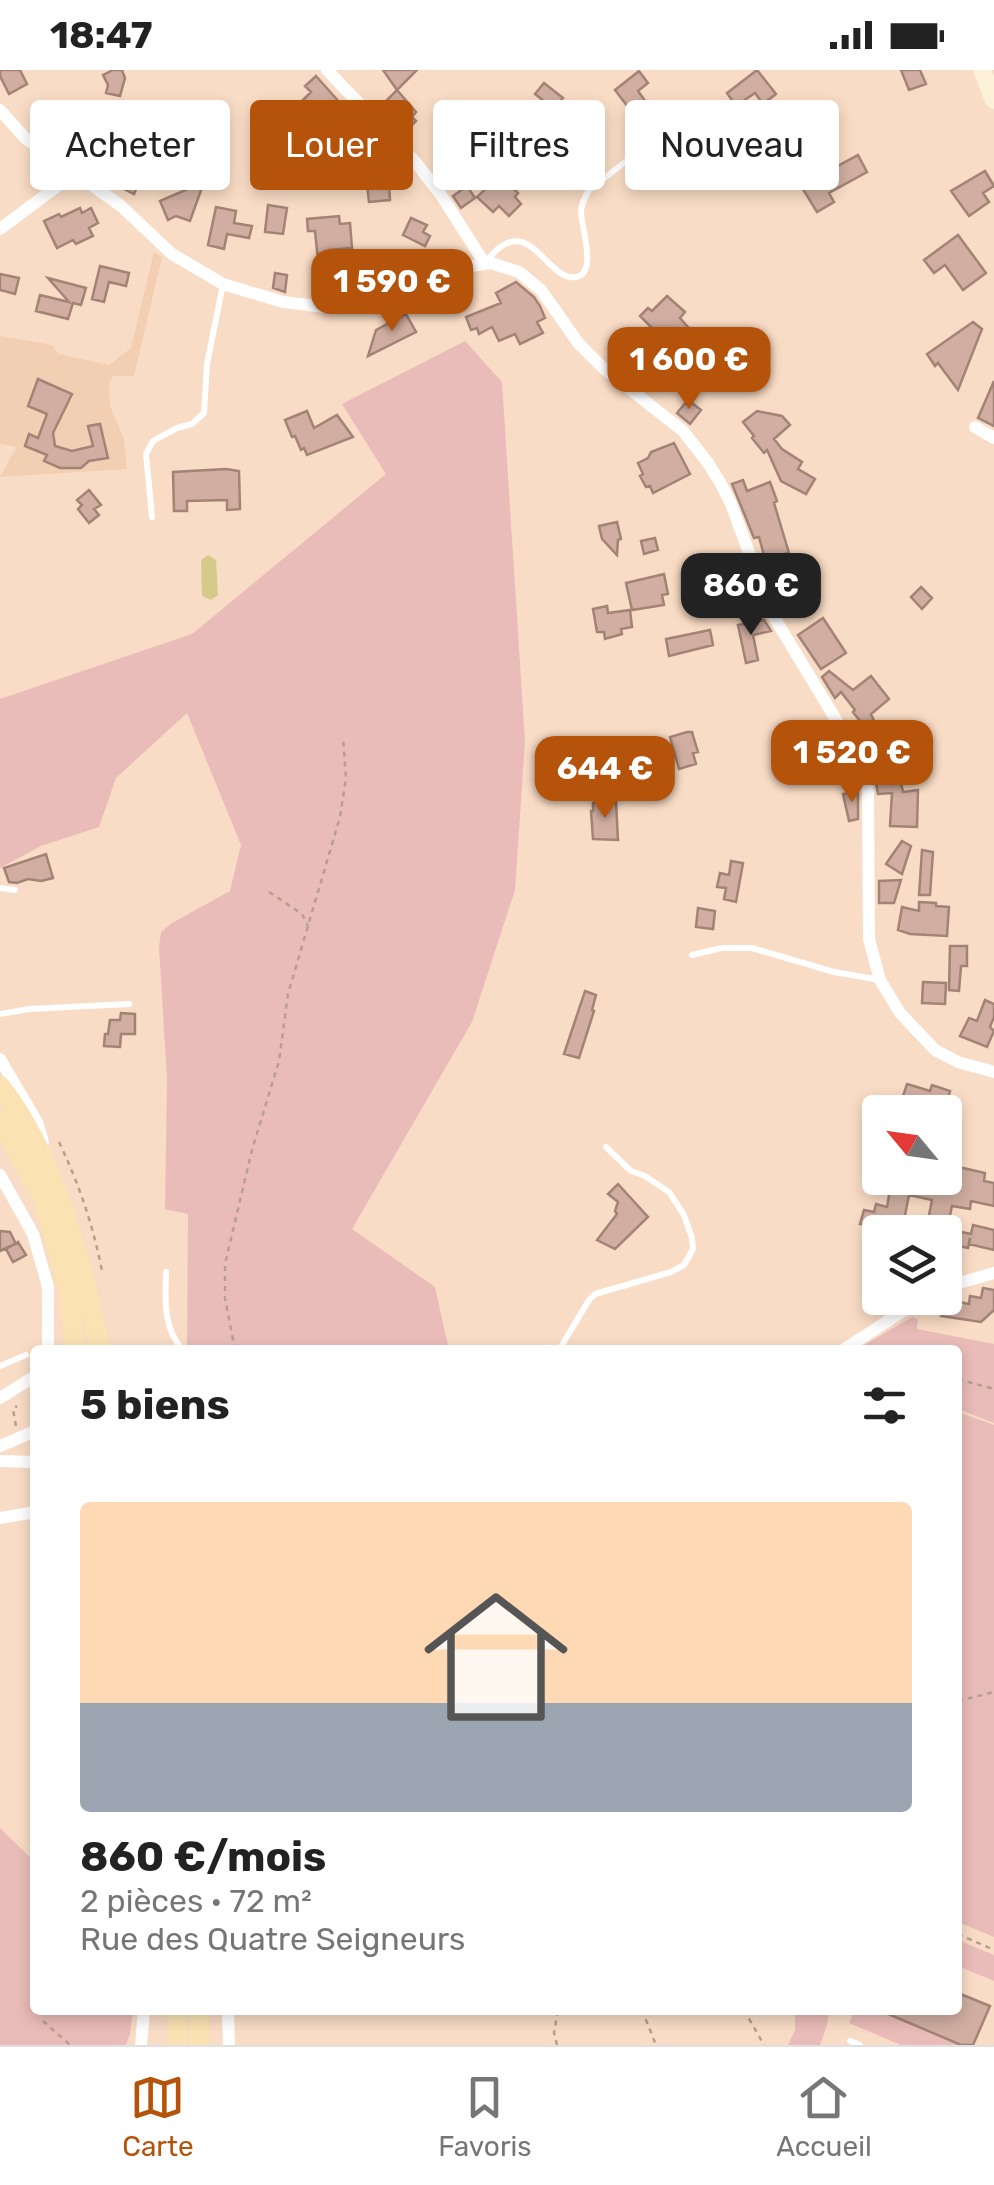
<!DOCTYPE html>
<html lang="fr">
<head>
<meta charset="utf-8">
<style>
	:root { --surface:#fff; --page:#f6f6f6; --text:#222; --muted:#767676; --line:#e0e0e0; --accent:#b45309 }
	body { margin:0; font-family:Rubik,sans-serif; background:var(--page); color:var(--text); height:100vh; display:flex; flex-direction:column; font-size:38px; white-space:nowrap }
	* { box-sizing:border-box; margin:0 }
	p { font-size:32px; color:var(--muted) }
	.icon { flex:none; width:55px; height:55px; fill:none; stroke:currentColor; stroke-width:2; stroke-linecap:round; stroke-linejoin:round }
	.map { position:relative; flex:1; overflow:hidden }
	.panel { position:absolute; left:30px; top:1275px; width:932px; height:670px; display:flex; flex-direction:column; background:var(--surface); border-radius:10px; box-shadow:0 5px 15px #0003 }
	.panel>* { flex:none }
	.guide { position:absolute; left:30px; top:30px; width:935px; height:90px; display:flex; gap:20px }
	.needle { width:65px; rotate:299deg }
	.fabs { position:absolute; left:862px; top:1025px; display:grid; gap:20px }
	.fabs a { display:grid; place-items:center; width:100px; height:100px; border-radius:10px; background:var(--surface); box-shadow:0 5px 15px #0003; font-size:50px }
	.price { position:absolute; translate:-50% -85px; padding:0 22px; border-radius:20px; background:var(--accent); color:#fff; font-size:32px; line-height:65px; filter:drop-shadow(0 2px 5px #0008) }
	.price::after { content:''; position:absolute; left:50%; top:60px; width:30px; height:22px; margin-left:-15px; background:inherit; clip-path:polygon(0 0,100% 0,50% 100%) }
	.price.selected { background:#222; color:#fff }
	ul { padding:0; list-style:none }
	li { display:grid; align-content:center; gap:20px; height:530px; padding:0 50px }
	li span { display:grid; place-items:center; height:310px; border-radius:10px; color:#555 }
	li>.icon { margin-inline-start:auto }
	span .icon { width:180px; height:180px; fill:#fffc; stroke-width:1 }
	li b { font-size:42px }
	h2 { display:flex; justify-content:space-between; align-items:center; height:120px; padding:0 50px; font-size:42px }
	.chip { padding:0 35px; border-radius:10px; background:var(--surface); box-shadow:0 5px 15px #0003; font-size:35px; line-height:90px }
	.chip.selected { background:var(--accent); color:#fff }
	.status { display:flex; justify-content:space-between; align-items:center; height:70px; padding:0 50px; background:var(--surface); direction:ltr }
	.status svg { height:28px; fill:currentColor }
	.tabs { display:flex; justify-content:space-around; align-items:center; height:140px; border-top:2px solid var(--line); background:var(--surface); font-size:28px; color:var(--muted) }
	.tabs a { display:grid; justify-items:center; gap:5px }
	.tabs .selected { color:var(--accent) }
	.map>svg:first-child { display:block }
	.built { fill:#f2cfb2 }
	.green { fill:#eabcb9 }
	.water { fill:#d4cb8b }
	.building { fill:#d1aea1; stroke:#a38376; stroke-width:2.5; fill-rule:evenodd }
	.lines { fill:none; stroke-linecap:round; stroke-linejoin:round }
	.path { stroke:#b69f8d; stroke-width:2.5; stroke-dasharray:5 5; stroke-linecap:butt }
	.lane { stroke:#fff; stroke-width:6 }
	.street { stroke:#fff; stroke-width:12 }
	.secondary { stroke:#fdf1d9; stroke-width:18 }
	.primary { stroke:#fbe2b3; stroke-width:20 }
</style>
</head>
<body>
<div class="status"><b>18:47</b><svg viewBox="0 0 49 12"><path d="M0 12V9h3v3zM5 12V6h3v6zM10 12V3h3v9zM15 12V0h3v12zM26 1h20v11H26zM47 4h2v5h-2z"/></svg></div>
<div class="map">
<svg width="994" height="1975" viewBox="0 0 994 1975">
	<rect width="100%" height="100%" fill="#f9dcc5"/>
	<!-- built -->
	<path class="built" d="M154 182 162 187 134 306H113L109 314 110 336 124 369 127 399 0 407 17 377 0 374V266L52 275 59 284 109 295 131 278Z"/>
	<!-- green -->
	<path class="green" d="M465 271 502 312 525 672 515 820 472 952 352 1159 435 1217 449 1280H346L333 1275 187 1276 188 1144 165 1139 167 1009 159 877 161 862 172 853 230 821 241 775 187 643 116 708 99 757 41 776 0 798V629L192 564 386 404 342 334Z
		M912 1247 918 1249 917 1259 994 1274V1353L958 1339V1280H856Z
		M958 1342 994 1355V1867L958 1852Z
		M0 1758 35 1792V1940H133L130 1964 126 1975H0Z
		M958 1870 994 1885V1911L958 1896Z
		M795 1940H829L827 1955 820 1975H788L795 1960Z
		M855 1940H881L961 1975H901L849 1953Z"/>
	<!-- water -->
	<path class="water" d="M208 485 216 490 218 525 211 530 202 526 201 490Z"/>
	<!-- building -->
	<path class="building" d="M0 0H20L27 14 9 24 0 6Z
		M113 0H122L125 8 120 26 106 23 108 15 103 5Z
		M383 0H417L397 20Z
		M757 0 776 24 763 34 755 23 736 36 727 23Z
		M901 0H920L926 14 909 20Z
		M639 1 648 13 638 21 654 43 641 54 615 20Z
		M316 6 349 43 351 77 363 76 364 99 388 97 390 130 369 132 367 114 334 116 331 75 338 71 337 53 325 40 309 55 294 39 311 22 305 16Z
		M544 13 563 28 554 39 535 24Z
		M397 20 416 42 412 47 416 51 403 64 378 39Z
		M75 32 85 38 88 33 103 41 94 57 98 59 91 73 67 62 69 59 62 55Z
		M478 56 495 81 463 104 448 83 465 71 462 68Z
		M858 85 867 102 829 123 834 132 817 142 801 116Z
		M124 93 144 101 134 124 120 117 122 113 116 110Z
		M504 101 515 112 511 116 518 123 515 127 521 134 509 146 499 136 493 142 477 127Z
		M985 101 994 116 983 123 989 132 969 146 951 121Z
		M204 112 190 151 176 146 168 150 160 131Z
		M467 116 475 128 461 138 453 126Z
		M268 135 287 138 283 164 265 162Z
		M216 137 236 141 234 153 252 156 249 168 227 164 224 179 208 175Z
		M80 138 82 143 91 138 98 153 89 158 93 166 76 174 73 170 57 178 44 151 59 144 61 147Z
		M339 146 340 154 350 153 352 178 330 180 331 189 318 190 315 161H308L307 149Z
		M411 148 427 155 423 162 430 166 425 176 403 165Z
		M958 165 986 203 963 220 945 195 934 203 924 190Z
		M100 196 129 203 126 216 109 212 104 232 92 229Z
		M275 203 287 205 285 222 273 218Z
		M0 204 19 208 15 224 0 220Z
		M48 208 86 218 81 235 73 233 68 249 36 241 40 225 69 232Z
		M516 212 534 227 540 236 545 248 537 252 543 263 520 274 515 264 499 271 492 257 479 264 477 258 471 260 466 247 501 233 496 223Z
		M667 226 685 242 680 248 695 265 686 272 674 258 667 265 661 260 657 263 640 246 648 238 652 241Z
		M406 244 416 262 368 286 376 260Z
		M973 252 982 259 958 320 938 293 935 296 927 284Z
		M38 309 72 324 53 363 55 376 72 381 93 376 88 356 100 354 108 388 89 391 81 398H60L44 391 47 385 25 376 29 364 38 368 47 344 28 336Z
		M994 311V356L978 348Z
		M688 330 701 340 690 354 677 343Z
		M307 341 314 358 337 345 353 367 307 385 304 378 301 380 295 366 292 367 285 350Z
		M757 341 782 346 790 355 774 369 782 379 802 392 798 399 815 409 806 424 781 411 767 380 764 383 752 368 754 366 743 352Z
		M674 373 690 404 653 423 650 416 646 417 640 406 643 404 638 393 648 388 651 382Z
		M226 399 239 401 240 439 227 440V430L187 431V441H174L173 402Z
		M743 410 747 421 770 412 777 431 774 433 789 483 765 489 759 467 754 468 732 414Z
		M89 420 101 435 94 439 99 445 89 453 78 439 82 435 77 430Z
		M617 452 621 469 618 470 617 485 602 469 599 456Z
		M655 468 658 480 644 484 641 471Z
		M664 504 668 524 662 525 664 535 632 540 626 513Z
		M921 517 932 528 922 539 911 527Z
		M607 536 608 543 630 540 632 557 621 559 622 564 605 569 604 562H597L593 539Z
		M823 548 846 583 821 599 798 565Z
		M764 550 771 561 753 565 758 590 746 593 738 555Z
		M710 560 713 575 669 586 666 569Z
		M829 601 853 620 871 606 889 629 871 644 892 691 896 690 903 722 918 720 917 757 890 756 892 723 878 724 874 701H876L860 664 854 656 860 651 853 642 855 640 841 622 835 628 822 607Z
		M687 662H692L694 669 698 682 693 683 696 694 679 699 670 667Z
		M858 722V749L849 751 843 724Z
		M616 732 618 770 593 769 591 741H593V733Z
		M902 771 911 776 902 804 886 794Z
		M922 780 933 782 930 825H919Z
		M46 784 53 808 41 811 28 809 17 813 9 812 4 798Z
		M731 791 743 793 736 832 724 829 726 818 717 817 720 803 729 805Z
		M901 810 894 833H879V811Z
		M919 832 936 833V836L949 837 947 866 910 864 898 860 902 837 919 841Z
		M698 838 715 841 713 859 696 857Z
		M950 876H967V896H961L959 921 949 920Z
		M923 912 946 913 945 934 922 933Z
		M585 921 596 925 592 940 594 941 579 988 564 984Z
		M985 930 994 934V947L990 957 994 961 987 977 960 966 969 948 977 951Z
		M121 943 135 944V964H121L120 977 104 976 105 964H108L110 950H120Z
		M907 1014 930 1021 932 1015 950 1021 944 1042H924L914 1039 917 1031 903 1026Z
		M945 1094 985 1103 984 1111 994 1113V1136L971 1131 970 1139 952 1136 947 1159 971 1164 973 1155 994 1160V1180L969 1174 970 1168 968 1178 945 1173V1162H900L860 1154 864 1140 874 1142 876 1134 887 1137 892 1108H945ZM909 1125 932 1130 927 1155 904 1150Z
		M618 1114 648 1147 615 1179 597 1170 617 1144 615 1141 618 1132 608 1124Z
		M0 1161 10 1162 16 1174 18 1172 26 1185 13 1192 6 1179 15 1174 0 1181Z
		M983 1218 994 1220V1240L981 1252 941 1246 945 1229 969 1234 970 1226 981 1228Z
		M958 1923 990 1936 973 1975H961L879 1940H958Z"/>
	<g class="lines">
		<!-- path -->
		<path class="path" d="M269 822 302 844 308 856
			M59 1072C79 1114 93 1155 102 1201
			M235 1280 225 1228V1194L252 1080 279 991 288 924 340 747 346 708 343 668
			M958 1309 994 1319
			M16 1356 13 1339 17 1336
			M958 1631 994 1622
			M958 1864 994 1880
			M642 1940 656 1975
			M744 1940 764 1975
			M43 1951 70 1975
			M557 1975 554 1963 558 1940"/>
		<!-- lane -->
		<path class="lane" d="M485 193C529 135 545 212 576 207 598 204 581 155 581 142 581 134 585 127 589 120L665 61
			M152 447 146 384 153 371 177 358 192 354 204 343 207 294 223 214
			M0 818 15 820
			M692 885 722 878H752L834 902 880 910
			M0 944 29 939 129 934
			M166 1202C165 1230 163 1259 183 1280
			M559 1280 589 1230 595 1224 671 1202 684 1195 693 1179 692 1168 684 1145 669 1122 645 1106 631 1101 606 1077
			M0 1296 26 1285
			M850 1971 860 1975"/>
		<!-- street -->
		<path class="street" d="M327 0 417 94 441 125 485 194
			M0 40 25 68 75 103
			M0 159 75 103 121 136 172 184 223 214 283 232 325 237 351 235 367 231 427 203 491 193 519 202 541 220 579 274 602 297 683 361 708 393 721 414 731 434 771 542 861 691 868 721 869 869 880 910 900 943 935 980 958 992 994 1002
			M975 357 994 368
			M0 989 37 1052 43 1072
			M0 1105 33 1164 48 1217V1280
			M945 1217 994 1203
			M843 1280 923 1228
			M0 1328 35 1306
			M0 1376 35 1361
			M0 1391 35 1392
			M0 1448 35 1442
			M228 1940 229 1975
			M141 1975 144 1940"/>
		<!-- secondary -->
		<path class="secondary" d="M982 0 994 30"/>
		<!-- primary -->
		<path class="primary" d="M0 1016C44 1072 66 1144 85 1212 91 1235 94 1258 101 1280
			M0 1050 44 1130 69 1221 75 1280
			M177 1975V1940
			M199 1975V1940"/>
	</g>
</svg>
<div class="fabs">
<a><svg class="needle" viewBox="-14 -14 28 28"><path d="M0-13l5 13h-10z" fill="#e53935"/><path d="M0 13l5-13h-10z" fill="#767676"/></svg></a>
<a><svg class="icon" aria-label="layers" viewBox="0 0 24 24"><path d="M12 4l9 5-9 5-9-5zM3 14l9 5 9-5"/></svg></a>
</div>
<b class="price" style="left:392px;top:264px">1 590 €</b>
<b class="price" style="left:689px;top:342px">1 600 €</b>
<b class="price selected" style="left:751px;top:568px">860 €</b>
<b class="price" style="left:852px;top:735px">1 520 €</b>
<b class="price" style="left:605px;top:751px">644 €</b>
<div class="guide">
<a class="chip">Acheter</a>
<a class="chip selected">Louer</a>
<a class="chip">Filtres</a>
<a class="chip">Nouveau</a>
</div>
<section class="panel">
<h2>5 biens<svg class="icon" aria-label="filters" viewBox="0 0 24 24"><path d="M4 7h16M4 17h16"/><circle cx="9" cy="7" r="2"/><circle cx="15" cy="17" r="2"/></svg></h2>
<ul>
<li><span style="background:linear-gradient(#ffd9b3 65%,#9aa5b1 0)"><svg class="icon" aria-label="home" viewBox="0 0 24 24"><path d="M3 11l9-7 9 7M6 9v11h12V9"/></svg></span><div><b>860 €/mois</b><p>2 pièces · 72 m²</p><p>Rue des Quatre Seigneurs</p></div></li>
</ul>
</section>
</div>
<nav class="tabs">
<a class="selected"><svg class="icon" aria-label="map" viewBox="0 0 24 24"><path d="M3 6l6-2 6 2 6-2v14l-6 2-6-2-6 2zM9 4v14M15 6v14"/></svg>Carte</a>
<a><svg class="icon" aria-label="saved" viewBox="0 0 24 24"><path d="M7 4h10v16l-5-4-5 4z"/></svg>Favoris</a>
<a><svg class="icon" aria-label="home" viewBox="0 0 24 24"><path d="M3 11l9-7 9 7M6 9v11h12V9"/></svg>Accueil</a>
</nav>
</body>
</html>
